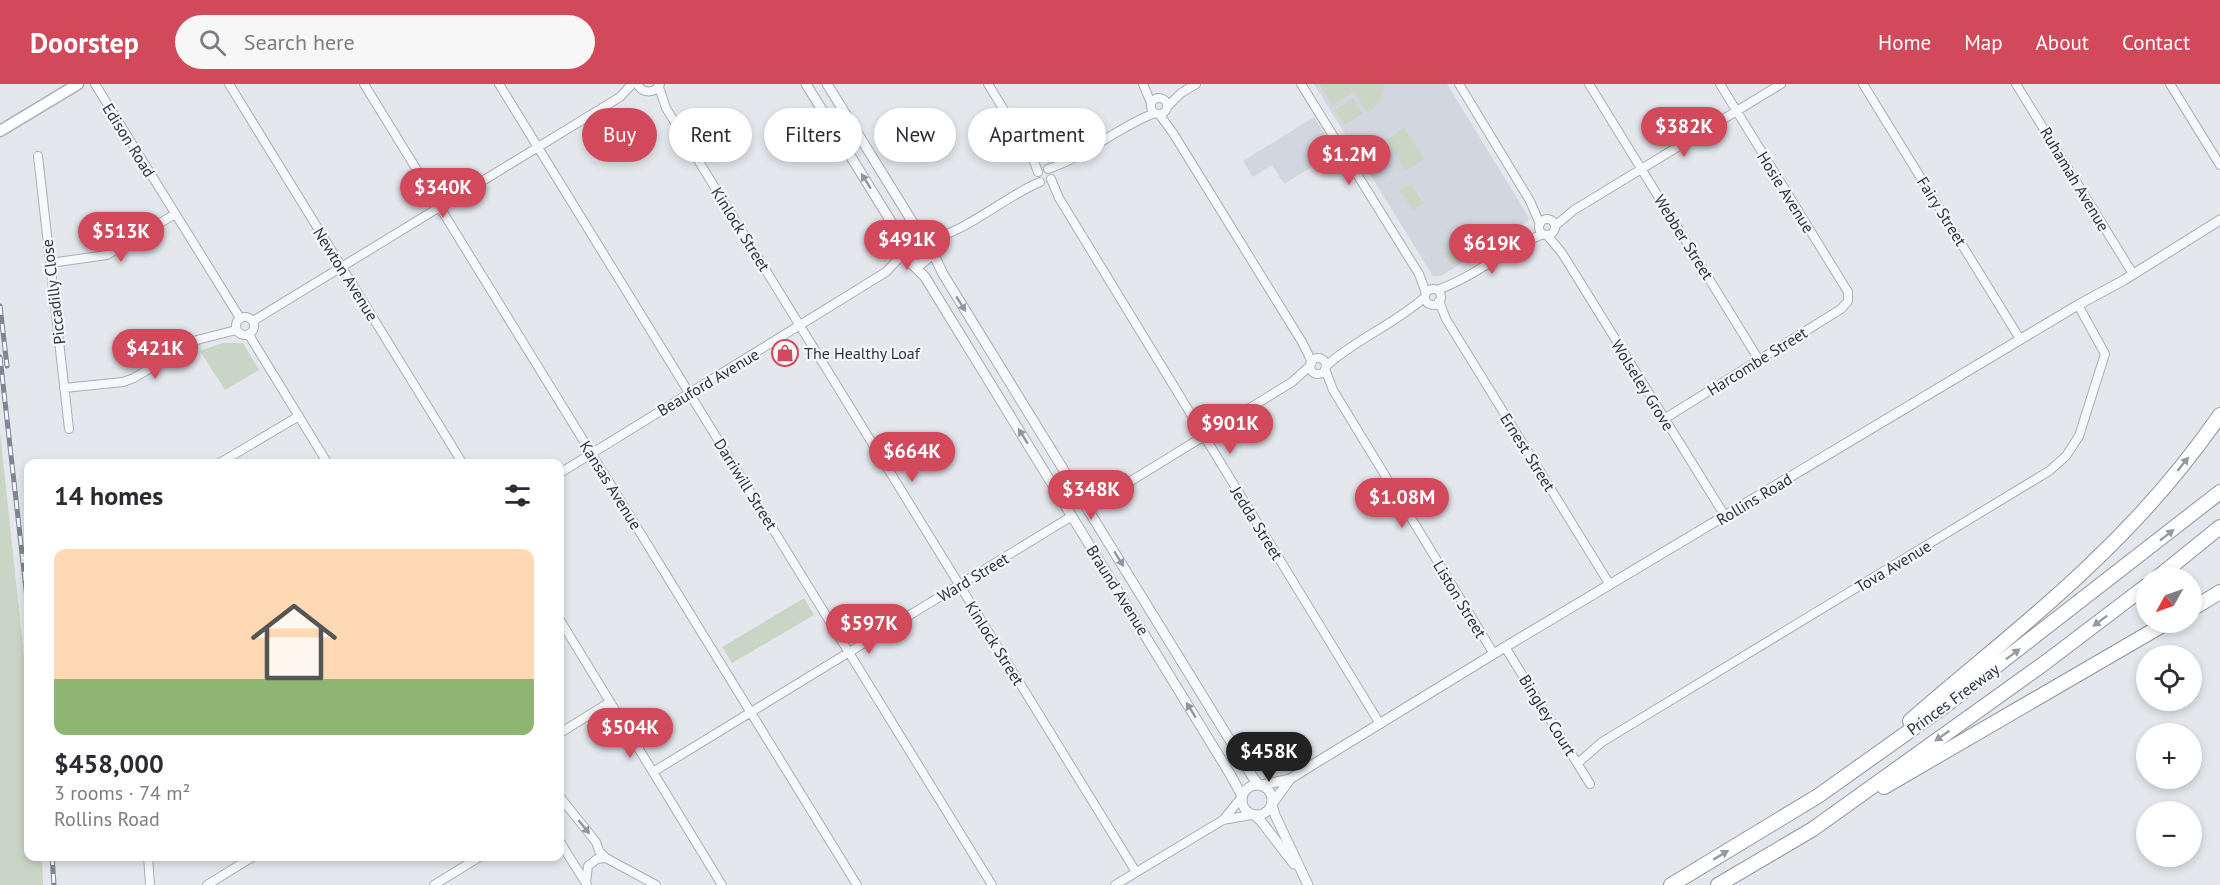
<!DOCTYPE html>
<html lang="en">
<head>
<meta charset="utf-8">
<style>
	:root { --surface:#fff; --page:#f7f7f7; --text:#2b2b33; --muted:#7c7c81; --line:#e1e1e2; --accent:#d1495b }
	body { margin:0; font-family:"PT Sans",sans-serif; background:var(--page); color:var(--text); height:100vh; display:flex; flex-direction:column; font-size:22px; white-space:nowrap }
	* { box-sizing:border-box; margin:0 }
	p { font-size:20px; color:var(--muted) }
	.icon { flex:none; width:33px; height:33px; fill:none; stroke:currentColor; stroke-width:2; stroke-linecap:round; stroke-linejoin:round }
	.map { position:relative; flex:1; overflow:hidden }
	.sheet { position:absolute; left:24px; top:375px; width:540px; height:402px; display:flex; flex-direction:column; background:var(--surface); border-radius:12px; box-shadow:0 3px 9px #0003 }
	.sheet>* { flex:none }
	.banner { position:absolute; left:582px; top:24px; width:570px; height:54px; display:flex; gap:12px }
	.needle { width:39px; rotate:230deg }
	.buttons { position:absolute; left:2136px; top:483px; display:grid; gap:12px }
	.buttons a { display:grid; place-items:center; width:66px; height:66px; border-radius:50%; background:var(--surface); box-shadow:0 3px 9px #0003; font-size:30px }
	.price { position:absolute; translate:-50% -51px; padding:0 14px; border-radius:21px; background:var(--accent); color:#fff; font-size:20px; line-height:39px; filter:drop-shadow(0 2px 3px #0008) }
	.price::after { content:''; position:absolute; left:50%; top:36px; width:18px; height:14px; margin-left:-9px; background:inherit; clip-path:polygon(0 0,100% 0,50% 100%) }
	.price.current { background:#222; color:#fff }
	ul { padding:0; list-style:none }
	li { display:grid; align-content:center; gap:12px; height:318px; padding:0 30px }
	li+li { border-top:2px solid var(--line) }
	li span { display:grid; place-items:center; height:186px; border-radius:12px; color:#555 }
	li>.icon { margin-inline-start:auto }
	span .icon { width:108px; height:108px; fill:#fffc; stroke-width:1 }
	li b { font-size:26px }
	h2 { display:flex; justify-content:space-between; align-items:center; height:72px; padding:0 30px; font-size:26px }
	.tag { padding:0 21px; border-radius:27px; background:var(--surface); box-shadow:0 3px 9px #0003; font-size:21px; line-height:54px }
	.tag.current { background:var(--accent); color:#fff }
	header { display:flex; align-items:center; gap:36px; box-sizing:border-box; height:84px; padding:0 30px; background:var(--accent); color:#fff }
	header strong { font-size:28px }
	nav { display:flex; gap:33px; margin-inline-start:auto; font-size:21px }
	.search { width:420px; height:54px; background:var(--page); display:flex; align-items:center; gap:15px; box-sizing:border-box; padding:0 21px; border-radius:33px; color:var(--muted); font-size:22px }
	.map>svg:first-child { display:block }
	.built { fill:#d2d6de }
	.green { fill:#c9d6c5 }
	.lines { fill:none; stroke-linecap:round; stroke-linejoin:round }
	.minor-casing { stroke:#a9aeb7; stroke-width:10 }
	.tertiary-casing { stroke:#a9aeb7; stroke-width:11 }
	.secondary-casing { stroke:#a9aeb7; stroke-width:13 }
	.motorway-casing { stroke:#8b94a3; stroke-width:16 }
	.minor { stroke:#f7f8fa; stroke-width:8 }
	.tertiary { stroke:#f7f8fa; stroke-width:9 }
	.secondary { stroke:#fff; stroke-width:10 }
	.motorway { stroke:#fff; stroke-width:14 }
	.rail-casing { stroke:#7d8696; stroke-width:5 }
	.rail { stroke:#f4f6f9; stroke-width:3; stroke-dasharray:9; stroke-linecap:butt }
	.oneway { fill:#9196a0 }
	.oneway2 { fill:#959aa2 }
	.labels { text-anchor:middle; stroke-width:4.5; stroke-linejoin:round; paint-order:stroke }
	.street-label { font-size:16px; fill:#2b3445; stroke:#f4f6f9 }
	.poi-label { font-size:16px; fill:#2b3445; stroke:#f4f6f9; text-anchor:start }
</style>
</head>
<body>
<header>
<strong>Doorstep</strong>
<div class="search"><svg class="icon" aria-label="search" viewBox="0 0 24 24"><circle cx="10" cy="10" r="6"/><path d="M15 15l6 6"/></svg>Search here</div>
<nav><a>Home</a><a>Map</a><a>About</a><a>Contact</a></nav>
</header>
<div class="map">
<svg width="2220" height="801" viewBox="0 0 2220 801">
	<rect width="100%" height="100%" fill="#e4e7ec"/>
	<!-- built -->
	<path class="built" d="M1314 0H1447L1520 119 1529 134 1528 137 1441 192H1433Z
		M1314 33 1336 68 1284 100 1272 81 1253 93 1243 77Z"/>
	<!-- green -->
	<path class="green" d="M1319 0H1384C1385 14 1379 21 1367 28L1354 8 1333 21Z
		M1353 14 1363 29 1345 41 1335 26Z
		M1404 44 1424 75 1406 87 1386 56Z
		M1411 100 1423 119 1413 126 1400 107Z
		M1477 149 1485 161 1452 181 1444 169Z
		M222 259H243L259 286 225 306 200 267Z
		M0 348 28 610V772L42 773 43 801H0Z
		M804 514 814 531 732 579 722 563Z"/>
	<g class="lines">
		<defs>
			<path id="minor" d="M95 0 240 234
				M229 0 463 380
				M364 0 857 801
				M499 0 992 801
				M637 0C643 10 654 10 660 0
				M988 0 1031 70 1038 88
				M1143 0 1151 19
				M1301 0 1419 190 1426 209
				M1459 0 1530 117 1540 140
				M1589 0 1759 276
				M1863 0 2020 255
				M2016 0 2133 190
				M2170 0 2220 81
				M659 3 666 24 1136 788
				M1151 22a8 8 0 1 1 16 0a8 8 0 1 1-16 0Z
				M1167 23 1181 9 1196 0
				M1159 30 1173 49 1302 258 1312 278
				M38 72 69 345
				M1048 85C1087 72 1117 43 1155 29
				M1051 95 1059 114 1380 640
				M1539 143a8 8 0 1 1 16 0a8 8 0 1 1-16 0Z
				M1555 142 1574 126 1781 0
				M1547 151 1562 169 1725 432
				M925 155C959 154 1005 112 1040 98
				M50 179 107 171 175 130
				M1425 213a8 8 0 1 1 16 0a8 8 0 1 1-16 0Z
				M1437 206C1474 193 1506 165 1543 150
				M1439 217 1446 235 1610 501
				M236 242a9 9 0 1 1 18 0a9 9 0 1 1-18 0Z
				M253 237 620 13 632 0
				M249 251 328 380
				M1310 282a8 8 0 1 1 16 0a8 8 0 1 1-16 0Z
				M1326 282C1356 255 1395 240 1425 213
				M1325 285 1333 306 1494 570
				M64 304 123 298 134 294 197 256 236 246
				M1664 335 1841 225 1848 217V208L1720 0
				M218 380 299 332
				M560 389 886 188 905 168
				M1087 424 1292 298 1311 281
				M560 536 722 801
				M1505 563 1590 700
				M560 649 610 618
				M1578 679 1602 658 2049 387 2066 372 2079 352 2105 270 2078 221
				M653 688 1072 432
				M560 713 596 758 599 767 606 774 656 801
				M1224 735 1241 714
				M560 758 587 801
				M148 772 150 801
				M586 798 588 782 597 775 606 774
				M207 801 254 772
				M434 801 481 772
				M1115 801 1223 736 1251 731"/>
			<path id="tertiary" d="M806 0 898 149 906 166
				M827 0 923 155
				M923 155 929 156 933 160V170L921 180H911L905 174 906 166 912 160Z
				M933 169 943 190 1252 692 1259 701
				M913 181 925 193 1230 690 1242 712
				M1242 716a15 15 0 1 1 30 0a15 15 0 1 1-30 0Z
				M1262 701 1290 695
				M1272 720 1290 695 1309 683 1505 563 2078 221 2124 196 2220 136
				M1272 721 1275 731 1308 801
				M1254 731 1260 736 1294 780"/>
			<path id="secondary" d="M0 47 78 0"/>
			<path id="motorway" d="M2157 494 2220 443
				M2192 525 2220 508
				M1910 637C1969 585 2032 537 2089 482 2137 437 2182 386 2220 331
				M1884 703 2168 538
				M1671 801 1818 712 1946 621 2220 408
				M1718 801 1813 745 2046 578 2146 502"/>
		</defs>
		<!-- minor casing -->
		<use href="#minor" class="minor-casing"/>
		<!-- tertiary casing -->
		<use href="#tertiary" class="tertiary-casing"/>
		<!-- secondary casing -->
		<use href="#secondary" class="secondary-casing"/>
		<!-- motorway casing -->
		<use href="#motorway" class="motorway-casing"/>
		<!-- minor -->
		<use href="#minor" class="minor"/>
		<!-- tertiary -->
		<use href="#tertiary" class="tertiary"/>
		<!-- secondary -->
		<use href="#secondary" class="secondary"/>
		<!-- motorway -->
		<use href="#motorway" class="motorway"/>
		<defs>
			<path id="rail" d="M0 222 7 282
				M0 273 28 523
				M52 772 54 801"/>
		</defs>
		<!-- rail casing -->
		<use href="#rail" class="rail-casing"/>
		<!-- rail -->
		<use href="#rail" class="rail"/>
	</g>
	<!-- one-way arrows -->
	<defs><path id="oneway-solid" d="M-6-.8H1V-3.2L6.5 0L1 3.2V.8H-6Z" transform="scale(1.5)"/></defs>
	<g class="oneway">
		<use href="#oneway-solid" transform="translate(866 97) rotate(-122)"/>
		<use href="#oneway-solid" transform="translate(961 220) rotate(58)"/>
		<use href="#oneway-solid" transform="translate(1023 352) rotate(-122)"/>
		<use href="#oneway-solid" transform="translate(1119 475) rotate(58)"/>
		<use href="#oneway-solid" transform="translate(1191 626) rotate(-122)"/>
		<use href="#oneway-solid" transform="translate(584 743) rotate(51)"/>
	</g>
	<g class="oneway2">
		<use href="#oneway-solid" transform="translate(2183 380) rotate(-51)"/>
		<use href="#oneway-solid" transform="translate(2167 451) rotate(-38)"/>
		<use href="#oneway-solid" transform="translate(2100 537) rotate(143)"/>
		<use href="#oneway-solid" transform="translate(2013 570) rotate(-37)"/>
		<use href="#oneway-solid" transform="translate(1942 652) rotate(145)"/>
		<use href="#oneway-solid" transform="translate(1721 771) rotate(-31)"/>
	</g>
	<!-- icons -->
	<defs>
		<symbol id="shop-ring" viewBox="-11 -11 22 22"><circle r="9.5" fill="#f4f6f9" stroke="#d1495b" stroke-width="1.5"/><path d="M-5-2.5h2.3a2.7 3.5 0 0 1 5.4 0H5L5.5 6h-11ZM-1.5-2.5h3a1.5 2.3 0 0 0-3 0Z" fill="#d1495b"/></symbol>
	</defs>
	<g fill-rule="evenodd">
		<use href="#shop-ring" x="770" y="254" width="30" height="30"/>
	</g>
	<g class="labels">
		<!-- street labels -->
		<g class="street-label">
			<text transform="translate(129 56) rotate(58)" y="6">Edison Road</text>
			<text transform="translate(2075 95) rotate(59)" y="6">Ruhamah Avenue</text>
			<text transform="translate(1786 108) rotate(58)" y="6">Hosie Avenue</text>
			<text transform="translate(1942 127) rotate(58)" y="6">Fairy Street</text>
			<text transform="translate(741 145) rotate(58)" y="6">Kinlock Street</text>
			<text transform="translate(1684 153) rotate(58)" y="6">Webber Street</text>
			<text transform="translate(346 190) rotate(58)" y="6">Newton Avenue</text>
			<text transform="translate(53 208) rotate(-97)" y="6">Piccadilly Close</text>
			<text transform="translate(1757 277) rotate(-32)" y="6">Harcombe Street</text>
			<text transform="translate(708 298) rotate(-31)" y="6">Beauford Avenue</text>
			<text transform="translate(1643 301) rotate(58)" y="6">Wolseley Grove</text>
			<text transform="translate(1528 368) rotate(58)" y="6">Ernest Street</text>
			<text transform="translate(746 400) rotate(58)" y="6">Darriwill Street</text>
			<text transform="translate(611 401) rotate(58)" y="6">Kansas Avenue</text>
			<text transform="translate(1754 415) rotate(-31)" y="6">Rollins Road</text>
			<text transform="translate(1257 439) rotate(58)" y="6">Jedda Street</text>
			<text transform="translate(1893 482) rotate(-31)" y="6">Tova Avenue</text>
			<text transform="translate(973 493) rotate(-31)" y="6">Ward Street</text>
			<text transform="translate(1118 506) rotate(58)" y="6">Braund Avenue</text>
			<text transform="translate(1460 515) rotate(59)" y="6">Liston Street</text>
			<text transform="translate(995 559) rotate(58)" y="6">Kinlock Street</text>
			<text transform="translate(1953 615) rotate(-36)" y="6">Princes Freeway</text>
			<text transform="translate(1548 631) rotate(58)" y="6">Bingley Court</text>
		</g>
		<!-- poi labels -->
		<g class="poi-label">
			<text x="804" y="275">The Healthy Loaf</text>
		</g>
	</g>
</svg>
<div class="buttons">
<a><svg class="needle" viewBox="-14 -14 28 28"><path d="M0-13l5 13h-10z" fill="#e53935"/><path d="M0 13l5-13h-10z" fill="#7c7c81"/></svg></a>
<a><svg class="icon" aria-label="locate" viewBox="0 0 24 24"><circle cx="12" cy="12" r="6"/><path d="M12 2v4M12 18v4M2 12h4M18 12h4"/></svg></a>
<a>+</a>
<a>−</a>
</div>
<b class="price" style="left:1684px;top:74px">$382K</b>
<b class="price" style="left:1349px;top:102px">$1.2M</b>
<b class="price" style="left:443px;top:135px">$340K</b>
<b class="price" style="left:121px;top:179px">$513K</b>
<b class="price" style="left:907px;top:187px">$491K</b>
<b class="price" style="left:1492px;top:191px">$619K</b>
<b class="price" style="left:155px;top:296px">$421K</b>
<b class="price" style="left:1230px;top:371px">$901K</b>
<b class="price" style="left:912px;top:399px">$664K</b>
<b class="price" style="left:1091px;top:437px">$348K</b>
<b class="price" style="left:1402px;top:445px">$1.08M</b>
<b class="price" style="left:869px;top:571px">$597K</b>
<b class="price" style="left:630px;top:675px">$504K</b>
<b class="price current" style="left:1269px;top:699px">$458K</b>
<div class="banner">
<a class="tag current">Buy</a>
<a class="tag">Rent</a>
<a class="tag">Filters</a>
<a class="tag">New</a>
<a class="tag">Apartment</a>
</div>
<section class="sheet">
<h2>14 homes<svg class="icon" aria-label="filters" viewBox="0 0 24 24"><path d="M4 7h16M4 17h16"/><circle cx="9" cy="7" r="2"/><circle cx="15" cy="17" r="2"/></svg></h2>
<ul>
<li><span style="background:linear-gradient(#ffd9b3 70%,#8fb573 0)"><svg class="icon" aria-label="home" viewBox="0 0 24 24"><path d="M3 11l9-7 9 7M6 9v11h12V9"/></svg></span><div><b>$458,000</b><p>3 rooms · 74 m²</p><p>Rollins Road</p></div></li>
</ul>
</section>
</div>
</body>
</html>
